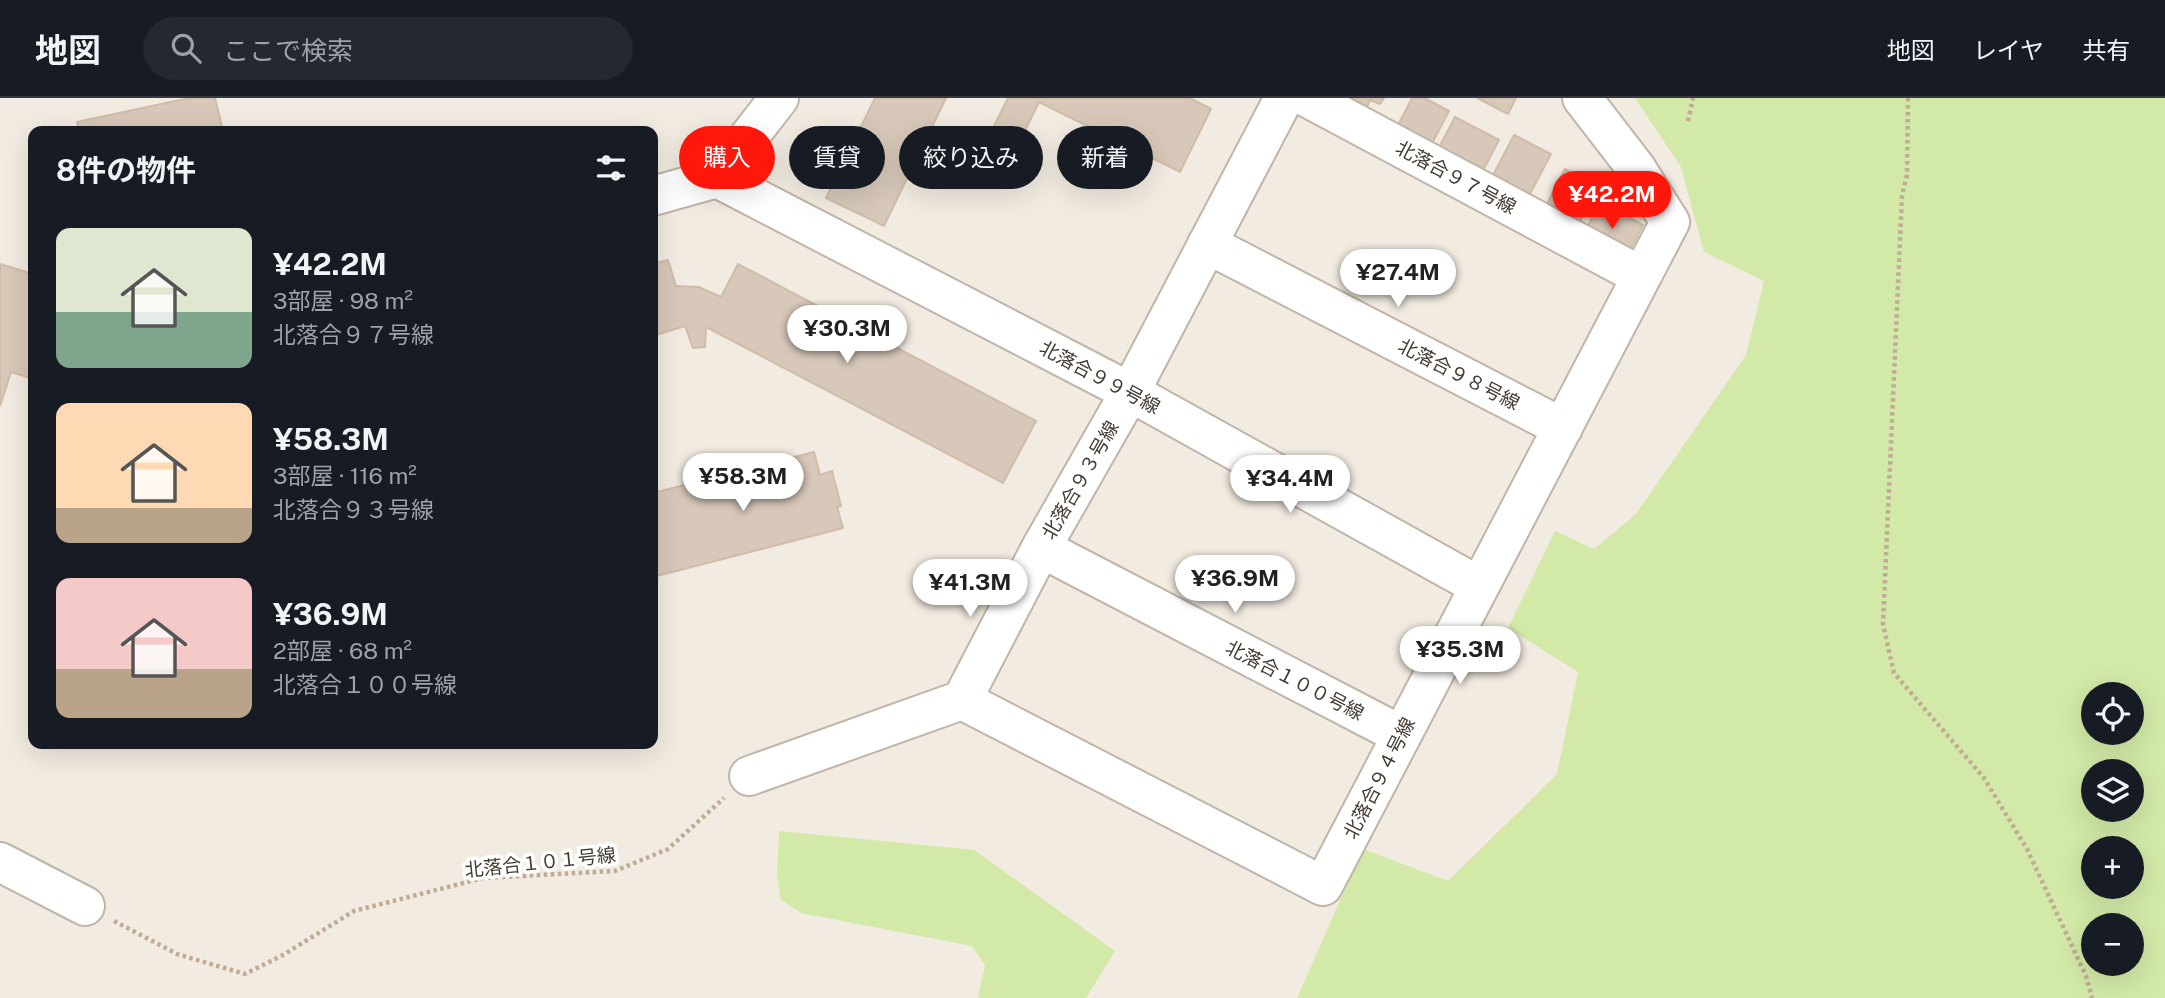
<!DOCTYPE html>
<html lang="ja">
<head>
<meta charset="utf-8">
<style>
	:root { --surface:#171b24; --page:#242831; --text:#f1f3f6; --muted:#9ea1a6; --line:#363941; --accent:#ff170b }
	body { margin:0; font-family:"Public Sans","Noto Sans JP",sans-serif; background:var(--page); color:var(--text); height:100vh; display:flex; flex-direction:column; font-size:26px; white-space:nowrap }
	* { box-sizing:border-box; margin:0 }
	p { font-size:23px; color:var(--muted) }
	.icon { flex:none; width:38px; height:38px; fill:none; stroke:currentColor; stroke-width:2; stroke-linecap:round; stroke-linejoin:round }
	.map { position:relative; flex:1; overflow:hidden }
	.sheet { position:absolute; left:28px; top:28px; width:630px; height:623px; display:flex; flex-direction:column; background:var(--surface); border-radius:14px; box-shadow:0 7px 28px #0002 }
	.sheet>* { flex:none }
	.top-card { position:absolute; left:679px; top:28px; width:665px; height:63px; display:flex; gap:14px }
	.controls { position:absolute; left:2081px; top:584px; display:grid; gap:14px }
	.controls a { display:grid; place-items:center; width:63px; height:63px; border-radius:50%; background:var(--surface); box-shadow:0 7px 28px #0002; font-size:35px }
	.price { position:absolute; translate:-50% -60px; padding:0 16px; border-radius:24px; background:#fff; color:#222; font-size:23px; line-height:46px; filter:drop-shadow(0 2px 4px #0008) }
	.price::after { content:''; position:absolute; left:50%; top:42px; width:21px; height:16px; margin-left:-10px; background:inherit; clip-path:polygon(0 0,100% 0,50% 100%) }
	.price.active { background:var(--accent); color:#fff }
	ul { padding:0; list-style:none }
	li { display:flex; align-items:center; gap:21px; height:175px; padding:0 28px }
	li span { display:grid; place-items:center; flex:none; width:196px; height:140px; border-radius:14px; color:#555 }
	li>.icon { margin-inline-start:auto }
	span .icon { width:84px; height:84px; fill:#fffc; stroke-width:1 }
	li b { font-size:30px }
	h2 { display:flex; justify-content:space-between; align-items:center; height:84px; padding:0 28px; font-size:30px }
	.tag { padding:0 24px; border-radius:32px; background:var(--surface); box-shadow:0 7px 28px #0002; font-size:24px; line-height:63px }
	.tag.active { background:var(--accent); color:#fff }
	header { display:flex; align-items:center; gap:42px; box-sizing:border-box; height:98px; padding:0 35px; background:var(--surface); border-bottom:2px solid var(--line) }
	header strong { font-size:33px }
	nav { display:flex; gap:38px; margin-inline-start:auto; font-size:24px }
	.search { width:490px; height:63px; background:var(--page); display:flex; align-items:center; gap:18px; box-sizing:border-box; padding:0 24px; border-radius:38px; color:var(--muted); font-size:26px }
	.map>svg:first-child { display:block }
	.green { fill:#d2e9a7; fill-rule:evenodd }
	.building { fill:#d7c8b9; stroke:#cfbca9; stroke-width:2 }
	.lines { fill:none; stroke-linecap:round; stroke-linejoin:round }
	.minor-casing { stroke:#c0b5a7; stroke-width:42 }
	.path { stroke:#c0ac94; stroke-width:4.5; stroke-dasharray:3.5 3.5; stroke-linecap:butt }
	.minor { stroke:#fff; stroke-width:38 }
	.labels { text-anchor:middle; stroke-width:7; stroke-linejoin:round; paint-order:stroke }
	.street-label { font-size:19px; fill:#433b32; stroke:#fff }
</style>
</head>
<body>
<header>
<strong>地図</strong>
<div class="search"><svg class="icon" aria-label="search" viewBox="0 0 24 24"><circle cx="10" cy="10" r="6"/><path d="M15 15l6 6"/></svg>ここで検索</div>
<nav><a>地図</a><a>レイヤ</a><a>共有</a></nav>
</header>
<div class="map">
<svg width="2165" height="900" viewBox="0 0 2165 900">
	<rect width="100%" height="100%" fill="#f2ebe1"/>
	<!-- green -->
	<path class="green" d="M1635 0H2165V900H1297L1363 751 1448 783 1557 676 1578 574 1508 530 1555 433 1594 451 1636 416 1746 257 1764 183 1704 154 1681 69ZM2093 597H2132V635H2093ZM2093 674H2132V712H2093ZM2093 751H2132V789H2093ZM2093 828H2132V866H2093Z
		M779 733 974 752 1115 853 1086 900H978L985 867 972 848 801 815 781 802 777 779Z"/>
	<!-- building -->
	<path class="building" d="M189 0H215L223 33H79L77 24Z
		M875 0H946L884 128 826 100Z
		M1008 0H1190L1211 11 1180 74 1039 4 1006 72 979 58Z
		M1344 0H1384L1380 6 1370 2 1366 11Z
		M1412 0H1425L1449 13 1429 51 1395 33Z
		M1477 0H1516L1508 16Z
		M1455 19 1499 42 1479 80 1435 57Z
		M1514 37 1551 56 1529 98 1492 79Z
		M1565 71 1599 89 1575 132 1542 115Z
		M1600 104 1643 127 1625 162 1582 139Z
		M668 162 676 188 699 189 721 199 738 166 1036 323 1003 385 706 229 705 249 693 250 685 228 653 238V166Z
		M0 166 33 176V281L11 274 0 308Z
		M814 354 820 377 832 373 841 408 837 409 843 430 653 479V395Z"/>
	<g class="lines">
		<defs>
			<path id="minor" d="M1308 0 1641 178
				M717 80 1130 294 1479 488
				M653 98 717 80 779 0
				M1207 146 1563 330
				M1041 450 1401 637
				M962 602 1323 788 1670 124 1636 70 1582 0
				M749 678 962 602 1041 450 1130 294 1284 0
				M0 764 85 808"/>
		</defs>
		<!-- minor casing -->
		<use href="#minor" class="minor-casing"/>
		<!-- path -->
		<path class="path" d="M1908 0 1907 77 1902 97 1883 526 1894 575 1984 680 2027 751 2086 878 2092 900
			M1688 23 1693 0
			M114 823 177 856 245 876 283 857 354 813 483 780 615 773 668 751 724 700"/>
		<!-- minor -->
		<use href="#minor" class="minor"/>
	</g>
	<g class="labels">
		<!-- street labels -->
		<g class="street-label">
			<text transform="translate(1456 79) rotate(28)" y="7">北落合９７号線</text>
			<text transform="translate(1459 276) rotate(27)" y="7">北落合９８号線</text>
			<text transform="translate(1100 279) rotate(28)" y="7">北落合９９号線</text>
			<text transform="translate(1080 382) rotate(-60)" y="7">北落合９３号線</text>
			<text transform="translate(1295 582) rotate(27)" y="7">北落合１００号線</text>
			<text transform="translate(1379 680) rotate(-63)" y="7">北落合９４号線</text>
			<text transform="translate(540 764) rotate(-6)" y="7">北落合１０１号線</text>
		</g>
	</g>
</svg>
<div class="controls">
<a><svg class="icon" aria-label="locate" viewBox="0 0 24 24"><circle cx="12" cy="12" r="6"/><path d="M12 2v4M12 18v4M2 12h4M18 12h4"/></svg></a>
<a><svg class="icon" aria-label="layers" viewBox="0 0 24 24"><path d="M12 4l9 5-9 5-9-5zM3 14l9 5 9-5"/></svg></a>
<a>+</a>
<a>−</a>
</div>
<b class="price active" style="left:1612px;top:133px">¥42.2M</b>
<b class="price" style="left:1398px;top:211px">¥27.4M</b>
<b class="price" style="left:847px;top:267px">¥30.3M</b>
<b class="price" style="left:743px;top:415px">¥58.3M</b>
<b class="price" style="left:1290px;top:417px">¥34.4M</b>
<b class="price" style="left:1235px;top:517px">¥36.9M</b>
<b class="price" style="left:970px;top:521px">¥41.3M</b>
<b class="price" style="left:1460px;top:588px">¥35.3M</b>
<div class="top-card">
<a class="tag active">購入</a>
<a class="tag">賃貸</a>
<a class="tag">絞り込み</a>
<a class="tag">新着</a>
</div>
<section class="sheet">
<h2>8件の物件<svg class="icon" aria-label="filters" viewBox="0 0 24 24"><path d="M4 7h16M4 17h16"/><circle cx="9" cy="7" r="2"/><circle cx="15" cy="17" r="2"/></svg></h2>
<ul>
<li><span style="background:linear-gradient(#dfe7d0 60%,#7fa58c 0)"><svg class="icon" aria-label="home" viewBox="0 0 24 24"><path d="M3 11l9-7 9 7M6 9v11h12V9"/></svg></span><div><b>¥42.2M</b><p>3部屋 · 98 m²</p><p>北落合９７号線</p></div></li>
<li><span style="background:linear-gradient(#ffd9b3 75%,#b9a48a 0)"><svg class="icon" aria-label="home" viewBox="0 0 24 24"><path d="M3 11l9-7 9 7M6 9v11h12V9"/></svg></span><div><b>¥58.3M</b><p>3部屋 · 116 m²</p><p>北落合９３号線</p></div></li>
<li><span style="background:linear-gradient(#f6c9c9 65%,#b9a48a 0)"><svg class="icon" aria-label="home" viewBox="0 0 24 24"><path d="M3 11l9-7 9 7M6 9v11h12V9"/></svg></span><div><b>¥36.9M</b><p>2部屋 · 68 m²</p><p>北落合１００号線</p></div></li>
</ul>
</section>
</div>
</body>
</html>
